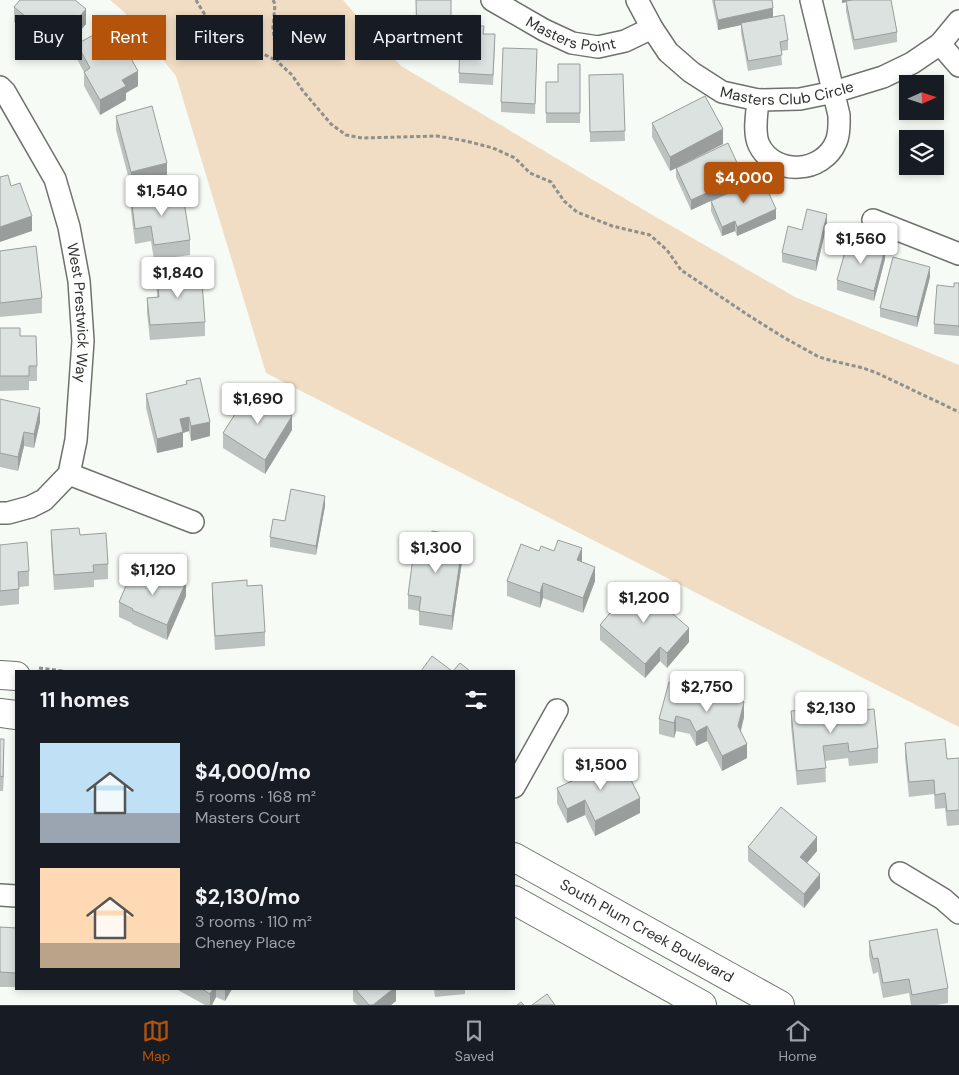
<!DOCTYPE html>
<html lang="en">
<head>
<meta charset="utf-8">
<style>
	:root { --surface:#171b24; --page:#20242c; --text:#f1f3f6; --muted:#9ea1a6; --line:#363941; --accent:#b45309 }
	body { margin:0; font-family:"DM Sans",sans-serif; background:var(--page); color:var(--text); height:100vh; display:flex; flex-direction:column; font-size:19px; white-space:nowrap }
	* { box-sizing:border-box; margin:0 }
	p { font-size:16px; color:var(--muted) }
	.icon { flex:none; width:28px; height:28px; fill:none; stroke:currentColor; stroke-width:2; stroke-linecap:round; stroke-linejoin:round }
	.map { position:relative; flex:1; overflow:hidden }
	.sheet { position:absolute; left:15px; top:670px; width:500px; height:320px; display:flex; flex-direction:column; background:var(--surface); border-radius:0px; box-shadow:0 2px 8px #0003 }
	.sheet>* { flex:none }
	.banner { position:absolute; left:15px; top:15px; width:500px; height:45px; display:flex; gap:10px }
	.needle { width:32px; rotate:87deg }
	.buttons { position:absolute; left:899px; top:75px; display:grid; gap:10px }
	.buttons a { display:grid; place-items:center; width:45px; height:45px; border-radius:0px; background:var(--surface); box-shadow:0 2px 8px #0003; font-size:25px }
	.price { position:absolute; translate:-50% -42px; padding:0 11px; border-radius:5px; background:#fff; color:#222; font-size:16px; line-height:32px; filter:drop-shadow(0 1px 2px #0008) }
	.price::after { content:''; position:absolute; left:50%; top:30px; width:15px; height:11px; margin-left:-8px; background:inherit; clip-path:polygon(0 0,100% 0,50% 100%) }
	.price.on { background:var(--accent); color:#fff }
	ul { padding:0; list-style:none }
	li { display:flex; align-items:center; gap:15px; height:125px; padding:0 25px }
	li span { display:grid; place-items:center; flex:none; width:140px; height:100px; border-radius:0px; color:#555 }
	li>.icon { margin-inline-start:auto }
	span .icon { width:60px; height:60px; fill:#fffc; stroke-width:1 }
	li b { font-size:21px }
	h2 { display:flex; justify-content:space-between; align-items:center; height:60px; padding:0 25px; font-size:21px }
	.chip { padding:0 18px; border-radius:0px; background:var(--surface); box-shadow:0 2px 8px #0003; font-size:18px; line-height:45px }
	.chip.on { background:var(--accent); color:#fff }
	.tabs { display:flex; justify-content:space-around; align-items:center; height:70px; border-top:1px solid var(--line); background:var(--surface); font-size:14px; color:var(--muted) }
	.tabs a { display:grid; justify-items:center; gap:2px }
	.tabs .on { color:var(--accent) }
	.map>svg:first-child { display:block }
	.green { fill:#f1ddc3 }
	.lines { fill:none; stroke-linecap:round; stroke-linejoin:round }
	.street-casing { stroke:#6e726c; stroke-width:24 }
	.secondary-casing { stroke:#6e726c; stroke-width:30 }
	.path { stroke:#8d908c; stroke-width:3; stroke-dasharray:4 2.5; stroke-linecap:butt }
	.street { stroke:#fff; stroke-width:21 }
	.secondary { stroke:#fff; stroke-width:28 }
	.wall { fill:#bcc2c0 }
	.shaded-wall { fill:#999e9c }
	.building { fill:#dbe2df; stroke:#999e9c }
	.labels { text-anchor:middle; stroke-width:4.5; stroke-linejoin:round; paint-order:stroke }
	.street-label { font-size:15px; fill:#2f312e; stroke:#fff }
</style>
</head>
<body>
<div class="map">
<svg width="959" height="1005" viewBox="0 0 959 1005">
	<rect width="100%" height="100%" fill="#f7fbf5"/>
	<!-- green -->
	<path class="green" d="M110 0H343L401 66 649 213 795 297 959 365V727L266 373 176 76 125 13Z"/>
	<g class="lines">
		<defs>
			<g id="street">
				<path id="s1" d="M492 0 544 30 572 43 598 47 625 41 652 28"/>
				<path id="s2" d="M637 0 652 28 668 52 691 72 722 92 758 100 800 99 834 92 883 77 912 63 940 44 959 21"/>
				<path d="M940 44 959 66"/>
				<path id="s3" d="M0 87 5 92 55 179 69 227 79 281 83 341 76 440 69 474 44 500 30 507 8 513H0"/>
				<path d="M758 100C757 114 753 132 759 145 775 177 823 173 836 142 840 133 839 124 839 115L811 0"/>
				<path d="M873 220 959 254"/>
				<path d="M69 474 193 522"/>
				<path d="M514 787 557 710"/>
				<path d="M900 873 943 899 959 913"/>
				<path d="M0 895 16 896"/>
			</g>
			<g id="secondary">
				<path d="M0 675 16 676"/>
				<path d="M0 713 16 715"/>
				<path id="s4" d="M514 857 780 1005"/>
				<path d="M514 900 702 1005"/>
			</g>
		</defs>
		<!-- street casing -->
		<use href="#street" class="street-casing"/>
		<!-- secondary casing -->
		<use href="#secondary" class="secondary-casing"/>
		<!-- path -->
		<path class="path" d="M196 0C204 14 214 30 228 39 236 45 247 46 257 51 264 54 271 58 278 61
			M273 0 275 4 273 28 275 45 278 62 292 75 303 91 331 124 346 135 362 138 437 136 466 141 493 148 515 158 530 173 551 182 564 201 577 212 612 226 650 235 667 250 681 270 748 315 783 337 819 357 833 361 863 368 877 373 959 412
			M39 668 63 671"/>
		<!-- street -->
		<use href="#street" class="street"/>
		<!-- secondary -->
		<use href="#secondary" class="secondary"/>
	</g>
	<!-- wall -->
	<path class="wall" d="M416 0H451V55L417 56Z
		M712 0H772L773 17 788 40V50L781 51 782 65 748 71 741 33V25L718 30Z
		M842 0H891L897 32V42L854 50 846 11V2L842 3Z
		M14 7 86 24 62 52 41 35 37 40 14 22Z
		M484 34 495 44 493 85 459 83V73L472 43Z
		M77 44 138 86 126 93V100L100 115 84 86V72L77 59Z
		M537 49 535 114 501 112V102Z
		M580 64V123H546V82H558Z
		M623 74 625 141 590 142 589 75Z
		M116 116 167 177 131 187 116 130Z
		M652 123 723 144 681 165 743 186 691 210 676 177V168L670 171 652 137Z
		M131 197 163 198 190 240V255L154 260 151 241 135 244 131 211Z
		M711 201 776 219 737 236 735 231 722 236 711 211Z
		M827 224 816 271 782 262V253L802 230Z
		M0 251 42 298V313L0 317Z
		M885 259 874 301 837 290V280Z
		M156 273 205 322V336L150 340 147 313V298L157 297Z
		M930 277 917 327 880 317V308Z
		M959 283V336L934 334V324L954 287Z
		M0 328 20 336 37 366V381H29V390L0 391Z
		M186 381 210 436 191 441 189 431 183 433V447L157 453 146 408V394L186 385Z
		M0 399 40 422 34 448 24 446 18 471 0 467Z
		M292 430 265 474 223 448V433Z
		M325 506 316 555 270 547V537Z
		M51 530 80 535 108 564V579L94 580V587L54 590 51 545Z
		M0 545 29 571V586L19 587V604L0 606Z
		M430 545H450L462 561 452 630 419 625V611L408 609V595Z
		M539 551 582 562 595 581 583 613 543 598 540 608 507 596V581Z
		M212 583 247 586 265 632V646L215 650 212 598Z
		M186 596 167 640 132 624V623L119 617V602Z
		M600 625 689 642 667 668 660 661 645 678 600 640Z
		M733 699 744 717 741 731 747 758 722 771 707 741 696 746 690 734 676 731 674 738 659 734V719Z
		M791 711 824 714 878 748V763L849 766 848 758 825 761 826 782 797 785 791 726Z
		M0 739 4 754 3 791H0Z
		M905 743 947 759 959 758V825L947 826 945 808 935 809 934 794 909 797 905 758Z
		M589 778 640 813 595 836 585 815 567 823 557 803V788Z
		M748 847 817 851 807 863 820 888 804 908 748 861Z
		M0 927 16 928V987H0Z
		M869 941 948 988V1003L937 1005H911L909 993 883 998 878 972 873 974 869 956Z
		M176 989H232L225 1001 216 997 212 1005H205Z
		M353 989H396V1001L391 1005H357L353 1001Z
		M434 989H465V994L435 997Z"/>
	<!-- shaded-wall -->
	<path class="shaded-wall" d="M842 0H856L842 3Z
		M773 8V18L718 30V20Z
		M86 9V24L62 52V37Z
		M41 20V35L37 40V26Z
		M138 71V86L126 93V100L100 115V100L122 80Z
		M723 129V144L670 171V157Z
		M167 163V177L131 187V172Z
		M743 176V186L691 210V200Z
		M776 209V219L737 236V227Z
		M827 214V224L816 271V261Z
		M32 216V231L0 242V227Z
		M735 221V231L722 236V227Z
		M885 249V259L874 301V291Z
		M930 267V277L917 327V317Z
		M40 408V422L34 448V434Z
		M292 416V430L265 474V460Z
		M189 417V431L183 433V447L157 453V439L180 419Z
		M210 422V436L191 441V426Z
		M24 432V446L18 471V457Z
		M325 496V506L316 555V546Z
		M462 547V561L452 630V616Z
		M582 548V563L577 560Z
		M595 567V581L583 613V598Z
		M186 582V596L167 640V625Z
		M543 583V598L540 608V593Z
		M689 628V642L667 668V653Z
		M660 647V661L645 678V664Z
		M744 702V717L738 741V726Z
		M676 716V731L674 738V723Z
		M707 726V741L696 746V732Z
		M4 739V754L3 791V777Z
		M747 744V758L722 771V756Z
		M640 798V813L595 836V821Z
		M585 800V815L567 823V809Z
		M817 837V851L800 871V857Z
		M820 874V888L804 908V894Z
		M213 989H216V997L212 1005H210V994Z
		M225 989H232L225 1001Z
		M393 989H396V1001L391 1005H373Z"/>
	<!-- building -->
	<path class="building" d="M20 0H75L86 9 62 37 41 20 37 26 14 7Z
		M416 0H451V45L417 46Z
		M714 0H772L773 8 718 20Z
		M853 0H891L897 32 854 40 846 1Z
		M784 15 788 40 780 42 782 55 748 61 741 23Z
		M472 26H484L483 34H495L493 75 459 73 460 42 472 43Z
		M106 28 110 33 115 30 138 71 122 80 126 86 100 100 84 72 90 68 77 44Z
		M503 48 537 49 535 104 501 102Z
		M558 64H580V113H546V82H558Z
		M623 74 625 131 590 132 589 75Z
		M705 96 723 129 670 157 652 123Z
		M152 106 167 163 131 172 116 116Z
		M728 143 743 176 691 200 676 168Z
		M8 175 11 186 20 183 32 216 0 227V177Z
		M762 178 776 209 737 227 735 221 722 227 711 201Z
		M162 192 163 198 183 195 190 240 154 245 151 226 135 229 131 197Z
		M807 209 827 214 816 261 782 253 788 226 802 230Z
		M849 238 885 249 874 291 837 280Z
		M36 246 42 298 0 303V251Z
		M893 257 930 267 917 317 880 308Z
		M201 269 205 322 150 325 147 298 159 297 156 273Z
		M954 283H959V326L934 324 937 285 954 287Z
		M0 328H20V336H36L37 366H29V376H0Z
		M200 378 210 422 191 426 189 417 180 419 183 432 157 439 146 394 187 384 186 381Z
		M251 389 292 416 265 460 223 433Z
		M0 399 40 408 34 434 24 432 18 457 0 453Z
		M291 489 325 496 316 546 270 537 273 519 285 521Z
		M79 528 80 535 106 533 108 564 93 565 94 572 54 575 51 530Z
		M432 531 450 534 448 545 462 547 452 616 419 611 421 597 408 595 415 543 430 545Z
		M558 540 582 548 577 560 595 567 583 598 543 583 540 593 507 581 521 544 539 551 541 546 554 551Z
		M27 542 29 571 18 572 19 589 0 591V545Z
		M132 572 149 579 150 575 166 582 170 574 186 582 167 625 132 610 133 609 119 602Z
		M247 580V586L262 585 265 632 215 636 212 583Z
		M636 582 689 628 667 653 660 647 645 664 600 625Z
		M432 656 452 671H421Z
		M460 663 470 671H453Z
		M669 682 714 693 716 686 728 688 733 699 744 702 738 726 747 744 722 756 707 726 696 732 690 720 676 716 674 723 659 719Z
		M824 708V714L874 709 878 748 849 752 848 743 823 746 826 768 797 771 791 711Z
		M0 739H4L3 777 0 776Z
		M945 739 947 759 959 758V810L947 811 945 793 935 795 934 780 909 782 905 743Z
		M622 762 640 798 595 821 585 800 567 809 557 788 587 774 589 778Z
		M781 807 817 837 800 857 820 874 804 894 748 847Z
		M0 927 16 928V973L0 972Z
		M937 929 948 988 912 995 909 979 883 983 878 958 873 959 869 941Z
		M202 989H213L210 994Z
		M355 989H393L373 1005H369Z
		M547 994 555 1005H532Z
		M521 1002 524 1005H517Z"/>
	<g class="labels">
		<!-- street labels -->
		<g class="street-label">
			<text dy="5" stroke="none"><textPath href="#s1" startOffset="88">Masters Point</textPath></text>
			<text dy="5" stroke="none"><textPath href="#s2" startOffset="194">Masters Club Circle</textPath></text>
			<text dy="5" stroke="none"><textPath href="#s3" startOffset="244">West Prestwick Way</textPath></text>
			<text dy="5" stroke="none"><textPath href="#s4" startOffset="152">South Plum Creek Boulevard</textPath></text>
		</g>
	</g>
</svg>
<div class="buttons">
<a><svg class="needle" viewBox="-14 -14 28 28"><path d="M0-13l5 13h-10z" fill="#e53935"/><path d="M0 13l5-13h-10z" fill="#9ea1a6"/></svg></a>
<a><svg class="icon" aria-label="layers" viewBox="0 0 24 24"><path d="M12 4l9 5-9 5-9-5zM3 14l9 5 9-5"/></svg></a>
</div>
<b class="price on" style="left:744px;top:204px">$4,000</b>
<b class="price" style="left:162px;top:217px">$1,540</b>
<b class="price" style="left:861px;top:265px">$1,560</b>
<b class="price" style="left:178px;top:299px">$1,840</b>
<b class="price" style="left:258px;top:425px">$1,690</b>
<b class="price" style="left:436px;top:574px">$1,300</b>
<b class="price" style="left:153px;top:596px">$1,120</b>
<b class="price" style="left:644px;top:624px">$1,200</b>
<b class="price" style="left:707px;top:713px">$2,750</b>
<b class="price" style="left:831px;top:734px">$2,130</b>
<b class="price" style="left:601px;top:791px">$1,500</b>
<div class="banner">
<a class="chip">Buy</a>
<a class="chip on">Rent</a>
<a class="chip">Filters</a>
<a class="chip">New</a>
<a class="chip">Apartment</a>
</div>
<section class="sheet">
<h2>11 homes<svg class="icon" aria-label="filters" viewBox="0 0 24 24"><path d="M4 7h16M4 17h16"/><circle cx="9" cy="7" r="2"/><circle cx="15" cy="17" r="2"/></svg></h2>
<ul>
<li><span style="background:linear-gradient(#bfe0f5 70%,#9aa5b1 0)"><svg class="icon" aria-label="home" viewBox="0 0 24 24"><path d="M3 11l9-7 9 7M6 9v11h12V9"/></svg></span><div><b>$4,000/mo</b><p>5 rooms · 168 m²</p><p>Masters Court</p></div></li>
<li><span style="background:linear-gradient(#ffd9b3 75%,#b9a48a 0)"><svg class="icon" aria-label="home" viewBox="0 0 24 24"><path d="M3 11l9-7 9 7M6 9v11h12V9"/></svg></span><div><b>$2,130/mo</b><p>3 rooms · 110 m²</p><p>Cheney Place</p></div></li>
</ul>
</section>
</div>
<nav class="tabs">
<a class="on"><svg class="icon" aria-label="map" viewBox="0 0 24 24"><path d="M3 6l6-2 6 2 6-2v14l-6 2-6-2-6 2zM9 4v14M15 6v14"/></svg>Map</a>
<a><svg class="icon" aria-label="saved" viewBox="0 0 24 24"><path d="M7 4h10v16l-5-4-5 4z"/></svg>Saved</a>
<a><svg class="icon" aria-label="home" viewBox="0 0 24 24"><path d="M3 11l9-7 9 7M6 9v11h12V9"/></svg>Home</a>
</nav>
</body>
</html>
